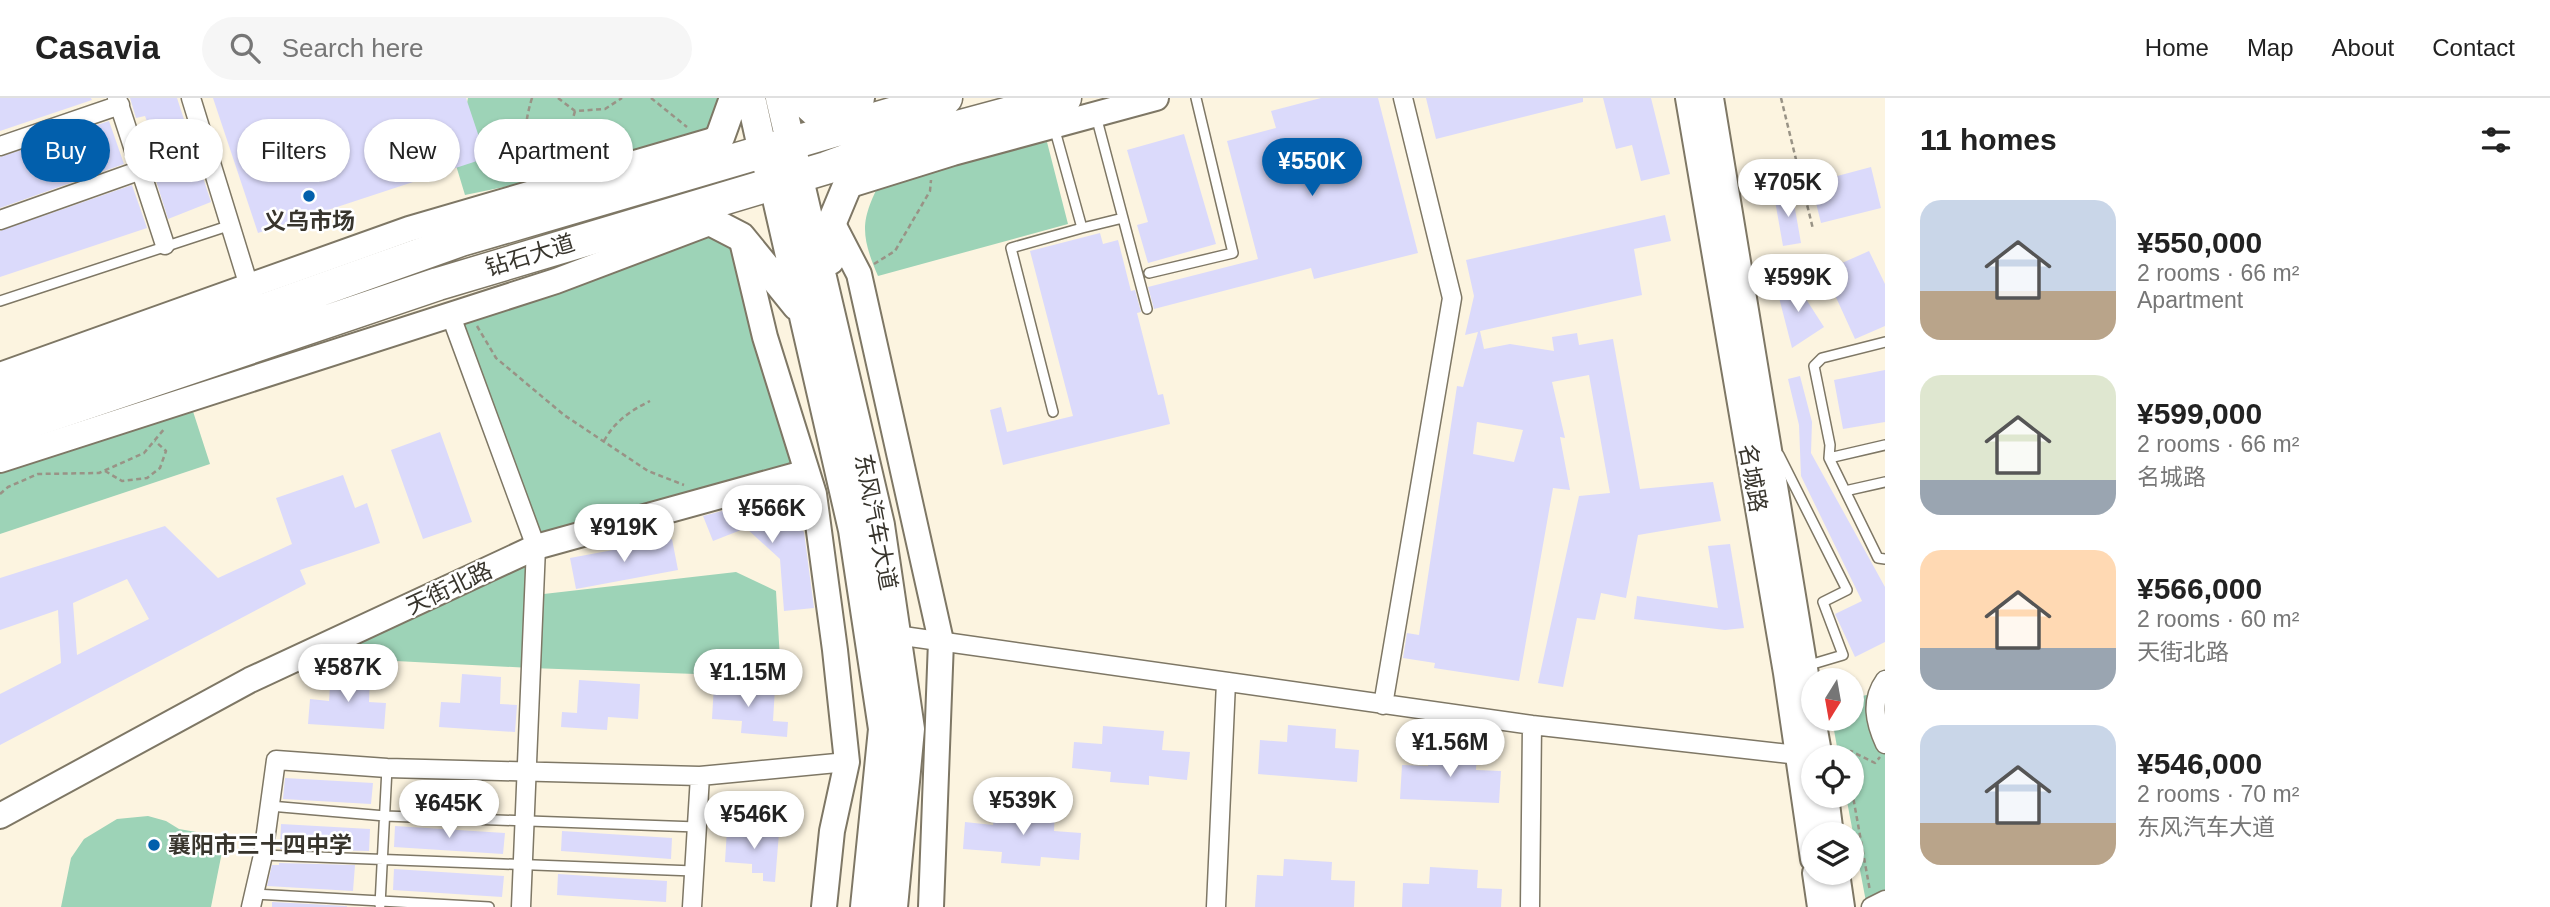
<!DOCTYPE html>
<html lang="en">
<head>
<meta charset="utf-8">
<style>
	:root { --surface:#fff; --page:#f6f6f6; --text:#222; --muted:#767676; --line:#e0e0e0; --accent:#025fac }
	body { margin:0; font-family:Arial,"Noto Sans SC",sans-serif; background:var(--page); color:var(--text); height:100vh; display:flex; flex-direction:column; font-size:26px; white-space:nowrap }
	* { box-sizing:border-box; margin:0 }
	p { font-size:23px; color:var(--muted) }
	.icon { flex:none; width:38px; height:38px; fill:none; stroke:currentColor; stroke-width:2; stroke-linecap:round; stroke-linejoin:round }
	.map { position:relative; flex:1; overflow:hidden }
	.details { display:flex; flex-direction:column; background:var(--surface); width:665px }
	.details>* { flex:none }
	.hud { position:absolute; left:21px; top:21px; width:665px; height:63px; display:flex; gap:14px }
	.needle { width:46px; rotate:191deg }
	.buttons { position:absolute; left:1801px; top:570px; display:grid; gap:14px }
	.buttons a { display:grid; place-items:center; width:63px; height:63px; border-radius:50%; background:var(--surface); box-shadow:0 2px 5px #0004; font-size:35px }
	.price { position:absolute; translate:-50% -60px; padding:0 16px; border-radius:24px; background:#fff; color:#222; font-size:23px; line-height:46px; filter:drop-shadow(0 2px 4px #0008) }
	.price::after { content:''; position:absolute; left:50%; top:42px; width:21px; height:16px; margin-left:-10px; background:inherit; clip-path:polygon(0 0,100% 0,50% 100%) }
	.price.current { background:var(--accent); color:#fff }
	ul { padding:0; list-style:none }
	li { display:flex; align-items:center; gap:21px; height:175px; padding:0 35px }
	li span { display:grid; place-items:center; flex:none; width:196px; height:140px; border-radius:21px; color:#555 }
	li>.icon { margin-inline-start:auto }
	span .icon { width:84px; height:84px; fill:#fffc; stroke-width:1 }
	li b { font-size:30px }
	h2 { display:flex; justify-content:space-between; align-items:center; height:84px; padding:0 35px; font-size:30px }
	.tag { padding:0 24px; border-radius:32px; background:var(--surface); box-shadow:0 2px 5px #0004; font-size:24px; line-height:63px }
	.tag.current { background:var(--accent); color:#fff }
	header { display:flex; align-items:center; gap:42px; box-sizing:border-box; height:98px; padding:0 35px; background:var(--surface); border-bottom:2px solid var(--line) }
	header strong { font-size:33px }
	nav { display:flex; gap:38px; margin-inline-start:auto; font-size:24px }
	.search { width:490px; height:63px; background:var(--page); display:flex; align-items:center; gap:18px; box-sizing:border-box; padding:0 24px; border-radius:38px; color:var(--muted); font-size:26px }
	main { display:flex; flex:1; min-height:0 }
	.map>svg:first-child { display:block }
	.green { fill:#9dd3b7 }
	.building { fill:#dbdafb; fill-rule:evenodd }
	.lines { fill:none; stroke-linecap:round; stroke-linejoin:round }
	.lane-casing { stroke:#7e7765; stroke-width:12 }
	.street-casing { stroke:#7e7765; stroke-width:21 }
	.secondary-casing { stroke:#7e7765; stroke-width:28 }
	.primary-casing { stroke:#7e7765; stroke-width:32 }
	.highway-casing { stroke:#7e7765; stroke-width:35 }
	.path { stroke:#999386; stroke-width:2.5; stroke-dasharray:5 3.5; stroke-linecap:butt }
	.lane { stroke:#fff; stroke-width:9 }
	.street { stroke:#fff; stroke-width:18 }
	.secondary { stroke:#fff; stroke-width:24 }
	.primary { stroke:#fff; stroke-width:28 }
	.highway { stroke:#fff; stroke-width:32 }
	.poi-dot { fill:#025fac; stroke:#fff; stroke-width:2.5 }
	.labels { text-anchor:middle; stroke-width:5; stroke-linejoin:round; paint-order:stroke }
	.poi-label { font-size:23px; font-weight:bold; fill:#38352d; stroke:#fff }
	.street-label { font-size:23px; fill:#38352d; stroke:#fff }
</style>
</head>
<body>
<header>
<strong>Casavia</strong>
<div class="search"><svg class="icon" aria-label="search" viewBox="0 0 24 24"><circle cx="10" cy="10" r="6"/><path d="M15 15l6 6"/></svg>Search here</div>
<nav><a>Home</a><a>Map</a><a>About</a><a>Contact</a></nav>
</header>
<main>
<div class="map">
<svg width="1885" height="809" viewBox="0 0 1885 809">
	<rect width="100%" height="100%" fill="#fcf4e0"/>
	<!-- green -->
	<path class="green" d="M468 0H734L731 13 685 52 465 97 455 64Z
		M1047 44 1068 126 878 178C858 132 862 120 884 76Z
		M712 124 741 139 807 374 537 449 535 497 736 474 776 493 781 579 531 570 301 558 536 449 451 218Z
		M189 301 210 366 0 436V363Z
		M1885 582V802L1867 809 1846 698H1852V660H1839L1832 621H1852V601L1877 594Z
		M148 718 166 723 179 731 225 739 211 809H61L71 760 84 741 117 721Z"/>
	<!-- building -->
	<path class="building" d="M0 0H91L92 2 0 33Z
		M130 0H177L211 104 168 121 154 76 165 71 145 18 136 20Z
		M213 0H466L486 60 258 135Z
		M1321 0H1378L1418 155 1314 181 1311 170 1154 211 1148 189 1258 161 1227 43 1276 30 1271 13Z
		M1426 0H1583V4L1436 41Z
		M1603 0H1651L1670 76 1641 83 1632 47 1616 51Z
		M109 23 124 66 0 110V59Z
		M1184 36 1216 146 1148 165 1137 127 1148 124 1127 52Z
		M1871 69 1881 110 1821 125 1811 85Z
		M132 87 147 130 0 179V133Z
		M1792 94 1801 145 1783 148 1774 97Z
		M1665 117 1671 143 1634 151 1642 197 1480 233 1484 251 1510 246 1554 253 1552 239 1577 235 1579 247 1613 241 1640 391 1713 384 1721 423 1638 437 1626 500 1601 495 1595 522 1577 520 1563 589 1538 585 1579 398 1610 395 1589 277 1552 284 1565 340 1560 339 1570 392 1553 390 1519 583 1434 570 1435 565 1403 560 1407 535 1419 537 1457 288 1463 289 1478 234 1465 237 1474 198 1466 162ZM1477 324 1523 332 1514 364 1473 356Z
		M1100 135 1103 146 1118 142 1131 193 1135 192 1141 214 1137 215 1158 297 1163 296 1170 326 1003 367 990 312 1001 309 1007 334 1073 318 1030 153Z
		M1869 153 1885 186V228L1855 241 1824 173Z
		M1795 184 1824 229 1792 250 1776 188Z
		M1885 272V324L1843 331 1834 282Z
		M1800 278 1812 324 1811 355 1885 489V544L1855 559 1835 516 1862 503 1801 378 1799 327 1788 281Z
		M440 334 472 424 423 441 391 352Z
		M343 377 355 410 367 405 380 445 300 472 306 486 0 647V596L61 565 58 512 0 532V480L165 428 218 480 292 446 276 400ZM127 481 149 521 77 557 73 505Z
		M767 401 804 434 814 510 784 513 780 461 746 430 713 443 703 418Z
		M672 441 678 472 576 491 570 460Z
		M1730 446 1744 530 1725 532 1634 521 1637 498 1718 510 1708 448Z
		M331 574 370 576 369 604 386 605 384 631 308 626 310 601 329 603Z
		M462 576 501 579 500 606 517 607 515 634 439 629 441 604 460 605Z
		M579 582 640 586 638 621 608 619 607 632 561 629 562 614 577 615Z
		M714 586 775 590 773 623 788 624 787 639 741 635 742 623 712 621Z
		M1288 627 1336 631 1335 650 1359 652 1357 684 1258 676 1260 642 1287 644Z
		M1103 628 1164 633 1162 652 1190 654 1187 682 1149 678V687L1110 684 1111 674 1072 670 1074 644 1102 646Z
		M1429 651 1477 653 1476 672 1501 673 1499 705 1400 701 1402 667 1428 668Z
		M285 680 373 685 371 706 283 701Z
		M995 709 1055 714 1054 733 1081 735 1079 762 1041 759 1040 768 1001 765 1002 754 963 751 965 724 993 727Z
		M281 726 370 731 369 753 280 751Z
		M395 728 505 735 503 756 394 749Z
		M727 731 779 735 775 784 763 783V775H752V766L725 764Z
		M562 733 672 740 671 761 561 753Z
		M1284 761 1332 764 1331 782 1355 783 1354 809H1255L1257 777 1283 778Z
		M279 765 355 767 353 793 267 788 272 767H279Z
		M1430 769 1478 772 1477 790 1502 791 1501 809H1402L1403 785 1429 786Z
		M394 771 504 778 502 799 393 792Z
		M558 776 667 783 666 804 557 797Z
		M272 804 347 808V809H272Z"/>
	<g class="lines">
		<defs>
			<path id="lane" d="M1096 18 1147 211
				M1082 130 1123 120
				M1149 175 1233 155 1196 0
				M0 203 231 127
				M1885 244 1822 260 1814 268 1830 347 1829 360 1878 460 1885 461
				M1053 314 1011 150 1082 130 1054 29
				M1779 357 1847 492 1823 504 1843 557 1806 568
				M1829 360 1885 347
				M1845 393 1885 384
				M270 708 385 718 697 729
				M263 757 694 773
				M254 796 489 809
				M380 807 387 670"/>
			<path id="street" d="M117 0 165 147
				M191 0 252 198
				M0 48 120 7
				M0 122 141 72
				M451 218 536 449 521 809
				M896 537 1532 627 1807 658
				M1885 582C1870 603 1875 624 1885 646
				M1383 607 1452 200 1403 0
				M251 809 263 757 276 662 387 670 700 678 847 664
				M692 809 700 678
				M1216 809 1226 584
				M1530 809 1532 627
				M1871 809 1885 802"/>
			<path id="secondary" d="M1688 0 1786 575 1813 761
				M1711 0 1813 619
				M804 4 823 8 862 0
				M847 88 953 55 1156 0
				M832 124 859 176 941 543 931 809
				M741 139 765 239 814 396 835 552 847 664 832 733 824 809
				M0 277 409 131 717 41
				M0 362 556 183 712 124
				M1813 621 1820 660
				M1826 698 1831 737
				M0 718 250 582 536 449 807 374
				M1815 775 1820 809
				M1837 775 1842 809"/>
			<path id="primary" d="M751 0 763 54 775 92 853 432 883 631 865 809
				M780 0 880 427 910 631 893 809
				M799 0 819 18 863 23
				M679 78 720 39 734 0
				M669 119 712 124 741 139 797 208
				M830 162 832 124 847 88 880 50"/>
			<path id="highway" d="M0 301 255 215 461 142 946 0
				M0 334 438 186 826 70 880 50 1065 0"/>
		</defs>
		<!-- lane casing -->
		<use href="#lane" class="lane-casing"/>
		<!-- street casing -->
		<use href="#street" class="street-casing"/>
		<!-- secondary casing -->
		<use href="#secondary" class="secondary-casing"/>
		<!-- primary casing -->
		<use href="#primary" class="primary-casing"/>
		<!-- highway casing -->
		<use href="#highway" class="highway-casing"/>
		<!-- path -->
		<path class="path" d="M532 0C523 29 525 43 532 72
			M558 0 575 13 605 11 622 0
			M651 0 687 29
			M1781 0 1813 131
			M560 67 575 13
			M518 78V74L546 69
			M874 166 895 153 930 93 931 82
			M477 228 496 260 564 317 648 373 684 387
			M604 343C614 324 630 313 650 303
			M105 373 122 383 147 380 160 370 166 353 155 343
			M0 396 8 389 38 376 99 375 144 355 165 330
			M1845 660V655L1851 653 1875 665 1880 659
			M1852 693 1870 793"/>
		<!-- lane -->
		<use href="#lane" class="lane"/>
		<!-- street -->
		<use href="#street" class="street"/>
		<!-- secondary -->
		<use href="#secondary" class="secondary"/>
		<!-- primary -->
		<use href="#primary" class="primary"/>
		<!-- highway -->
		<use href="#highway" class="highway"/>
	</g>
	<!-- markers -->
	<g class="poi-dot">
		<circle cx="309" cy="98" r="7"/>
		<circle cx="154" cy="747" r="7"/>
	</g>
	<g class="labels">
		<!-- poi labels -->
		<g class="poi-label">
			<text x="309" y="131">义乌市场</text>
			<text x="168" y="755" text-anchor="start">襄阳市三十四中学</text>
		</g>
		<!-- street labels -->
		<g class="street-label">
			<text transform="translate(530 157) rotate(-17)" y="8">钻石大道</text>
			<text transform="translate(1753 380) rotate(80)" y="8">名城路</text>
			<text transform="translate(876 424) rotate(79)" y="8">东风汽车大道</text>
			<text transform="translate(449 490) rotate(-25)" y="8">天街北路</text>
		</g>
	</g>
</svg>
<div class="buttons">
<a><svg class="needle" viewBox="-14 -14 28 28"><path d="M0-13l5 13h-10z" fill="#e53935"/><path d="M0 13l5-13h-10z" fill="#767676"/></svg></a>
<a><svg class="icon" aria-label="locate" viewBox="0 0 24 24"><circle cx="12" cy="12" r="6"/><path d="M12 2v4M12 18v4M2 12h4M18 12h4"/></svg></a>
<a><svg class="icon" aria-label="layers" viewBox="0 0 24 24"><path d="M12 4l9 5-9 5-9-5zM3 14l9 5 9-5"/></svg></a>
</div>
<b class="price current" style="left:1312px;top:100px">¥550K</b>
<b class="price" style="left:1788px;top:121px">¥705K</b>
<b class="price" style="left:1798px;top:216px">¥599K</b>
<b class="price" style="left:772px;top:447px">¥566K</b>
<b class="price" style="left:624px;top:466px">¥919K</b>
<b class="price" style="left:348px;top:606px">¥587K</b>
<b class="price" style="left:748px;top:611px">¥1.15M</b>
<b class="price" style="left:1450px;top:681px">¥1.56M</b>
<b class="price" style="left:1023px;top:739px">¥539K</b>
<b class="price" style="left:449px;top:742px">¥645K</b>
<b class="price" style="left:754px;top:753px">¥546K</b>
<div class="hud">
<a class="tag current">Buy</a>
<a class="tag">Rent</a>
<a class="tag">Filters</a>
<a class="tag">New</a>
<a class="tag">Apartment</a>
</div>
</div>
<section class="details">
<h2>11 homes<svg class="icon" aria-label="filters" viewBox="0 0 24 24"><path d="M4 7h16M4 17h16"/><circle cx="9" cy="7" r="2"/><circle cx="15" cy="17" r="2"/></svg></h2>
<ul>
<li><span style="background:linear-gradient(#c9d6e8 65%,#b9a48a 0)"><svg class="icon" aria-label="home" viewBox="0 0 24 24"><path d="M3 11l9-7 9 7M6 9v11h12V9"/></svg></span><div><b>¥550,000</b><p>2 rooms · 66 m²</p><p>Apartment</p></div></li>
<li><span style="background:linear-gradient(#dfe7d0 75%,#9aa5b1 0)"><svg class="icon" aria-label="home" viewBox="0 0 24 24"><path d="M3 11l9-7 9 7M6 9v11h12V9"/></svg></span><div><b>¥599,000</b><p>2 rooms · 66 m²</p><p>名城路</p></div></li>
<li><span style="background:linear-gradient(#ffd9b3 70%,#9aa5b1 0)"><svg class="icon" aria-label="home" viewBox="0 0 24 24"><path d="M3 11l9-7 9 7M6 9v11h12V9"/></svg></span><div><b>¥566,000</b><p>2 rooms · 60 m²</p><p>天街北路</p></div></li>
<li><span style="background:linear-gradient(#c9d6e8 70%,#b9a48a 0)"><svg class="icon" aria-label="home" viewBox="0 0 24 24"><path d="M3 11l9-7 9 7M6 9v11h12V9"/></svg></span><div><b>¥546,000</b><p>2 rooms · 70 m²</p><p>东风汽车大道</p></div></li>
</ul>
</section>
</main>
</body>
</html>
